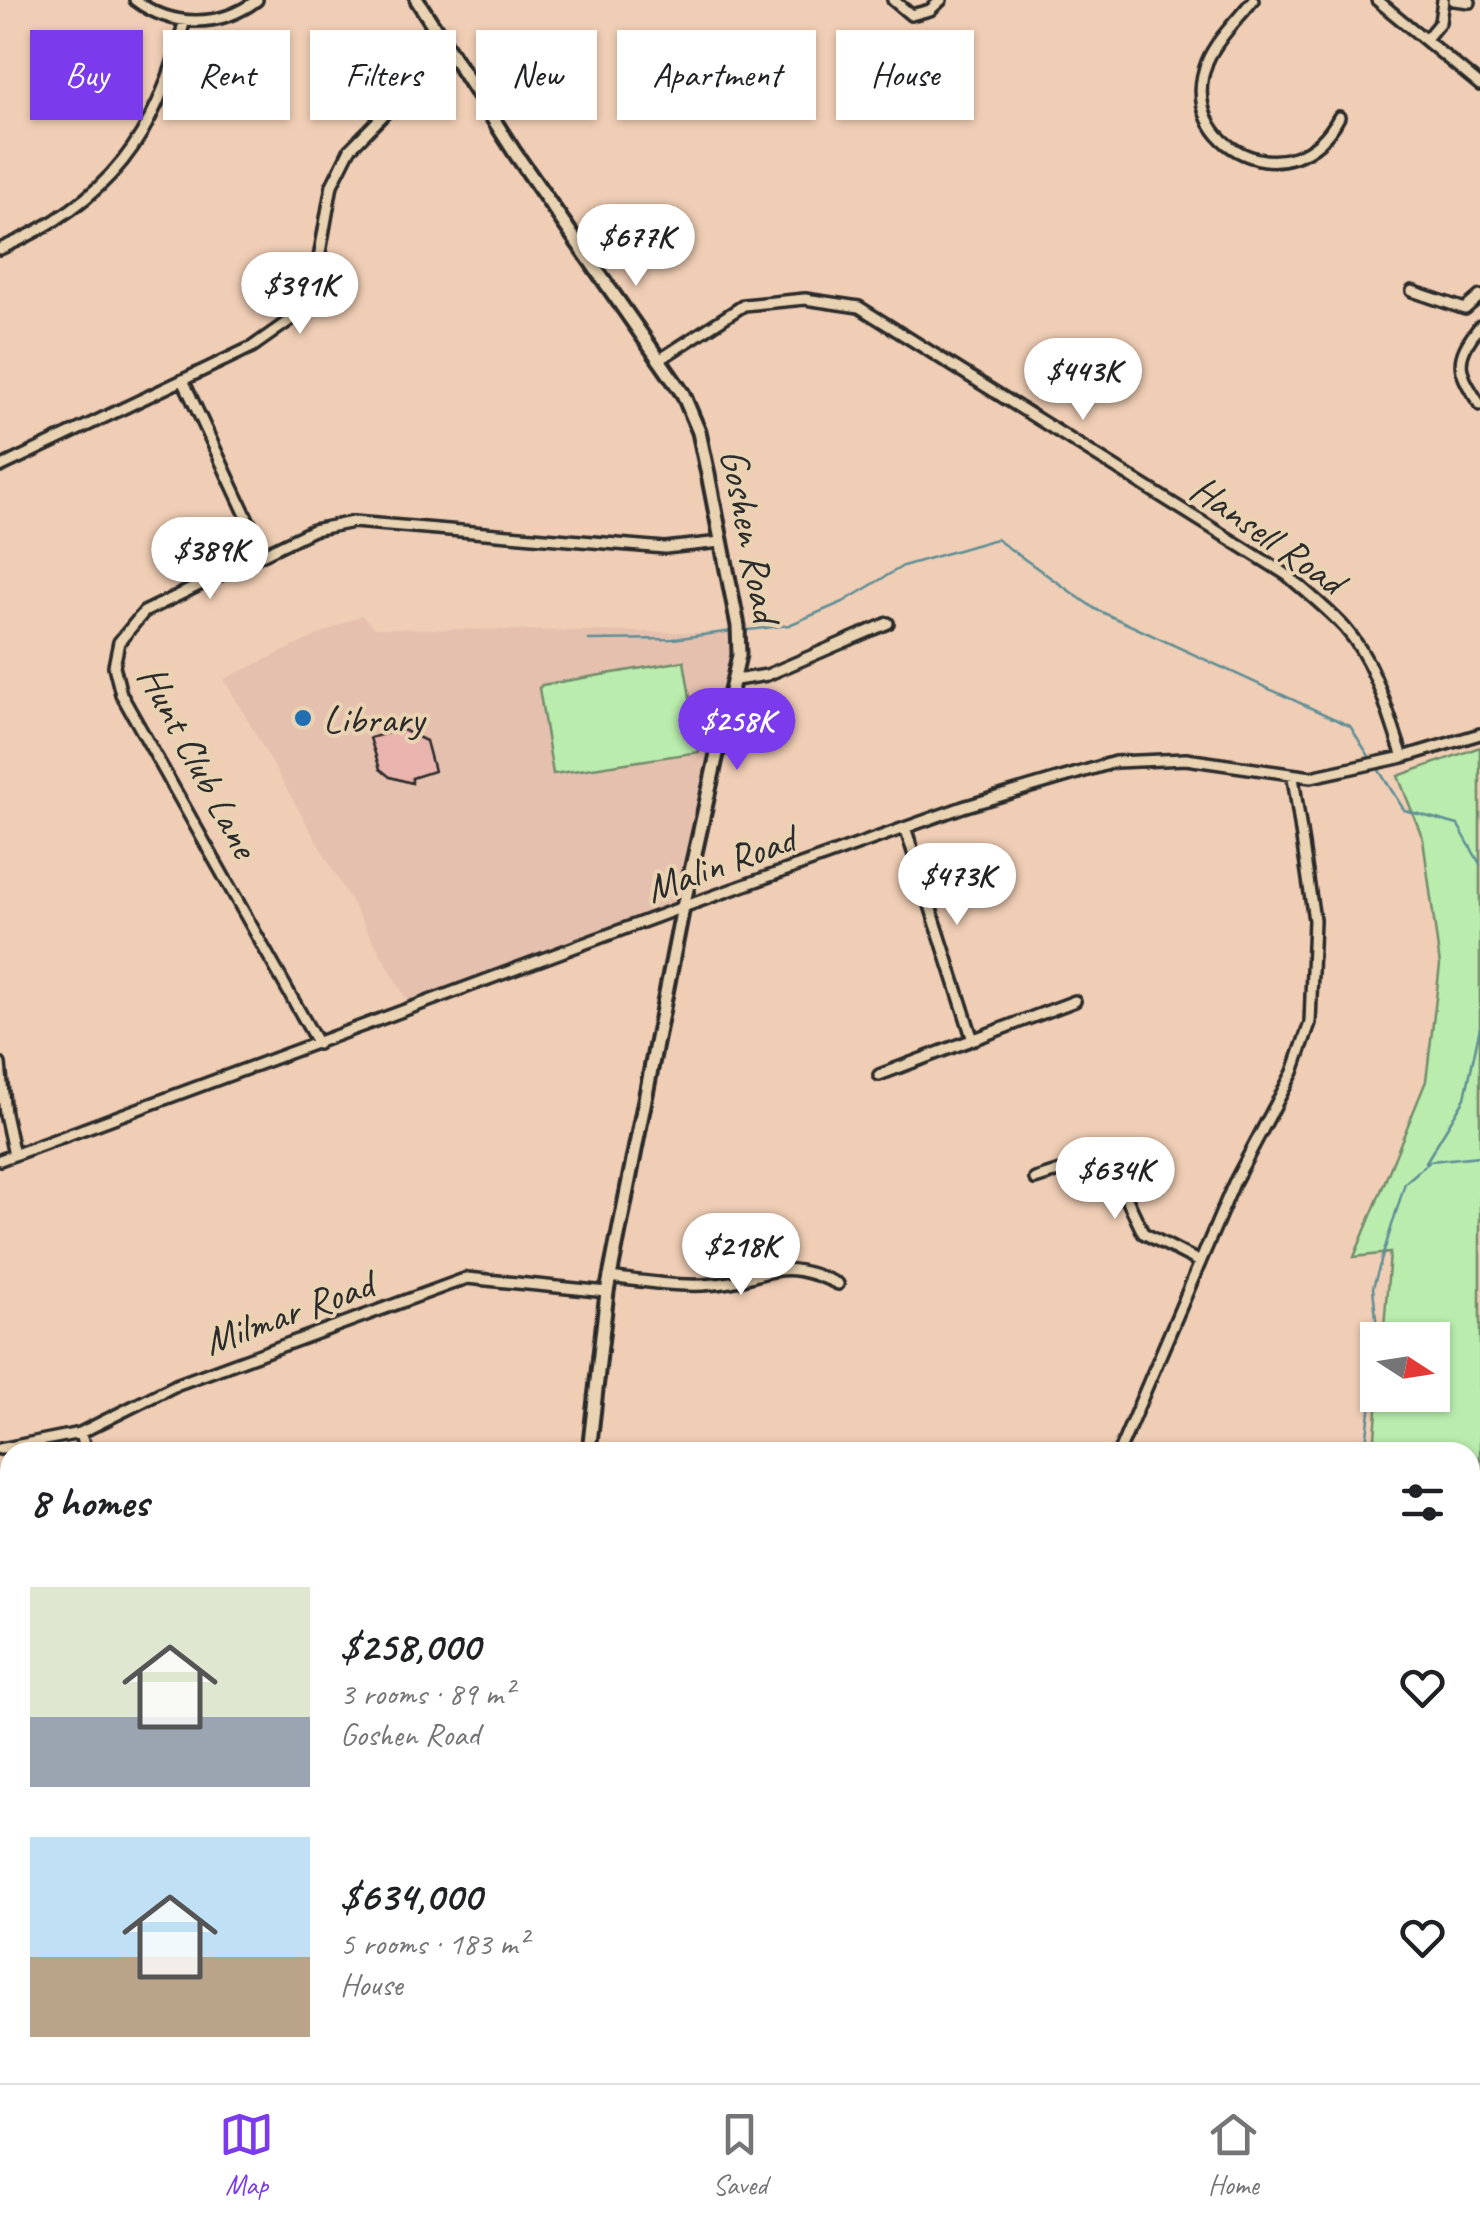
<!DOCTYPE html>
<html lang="en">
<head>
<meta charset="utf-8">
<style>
	:root { --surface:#fff; --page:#f2f2f2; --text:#202124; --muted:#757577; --line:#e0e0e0; --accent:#7c3aed }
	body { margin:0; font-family:Caveat,sans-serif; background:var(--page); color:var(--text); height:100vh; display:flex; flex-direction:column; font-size:38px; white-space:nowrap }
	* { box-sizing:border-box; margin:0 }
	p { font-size:32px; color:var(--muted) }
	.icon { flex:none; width:55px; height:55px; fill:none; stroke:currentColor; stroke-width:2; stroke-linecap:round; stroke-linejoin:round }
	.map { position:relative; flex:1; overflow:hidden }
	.panel { position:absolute; left:0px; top:1442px; width:1480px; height:642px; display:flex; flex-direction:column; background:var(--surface); border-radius:30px 30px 0 0; box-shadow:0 2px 8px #0004 }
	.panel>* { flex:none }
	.hud { position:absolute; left:30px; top:30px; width:1420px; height:90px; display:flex; gap:20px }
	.needle { width:65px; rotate:102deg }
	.buttons { position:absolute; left:1360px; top:1322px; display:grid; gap:20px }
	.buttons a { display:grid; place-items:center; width:90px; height:90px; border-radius:0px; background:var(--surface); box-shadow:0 2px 8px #0004; font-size:50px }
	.price { position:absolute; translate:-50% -85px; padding:0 22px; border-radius:35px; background:#fff; color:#222; font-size:32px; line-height:65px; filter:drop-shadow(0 2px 5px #0008) }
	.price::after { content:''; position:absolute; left:50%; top:60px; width:30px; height:22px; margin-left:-15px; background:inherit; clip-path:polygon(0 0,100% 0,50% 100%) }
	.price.active { background:var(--accent); color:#fff }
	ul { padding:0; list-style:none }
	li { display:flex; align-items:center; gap:30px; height:250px; padding:0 30px }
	li span { display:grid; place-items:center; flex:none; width:280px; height:200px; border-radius:0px; color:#555 }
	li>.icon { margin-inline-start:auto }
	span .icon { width:120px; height:120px; fill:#fffc; stroke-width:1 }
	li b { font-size:42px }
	h2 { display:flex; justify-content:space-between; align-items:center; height:120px; padding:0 30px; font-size:42px }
	.pill { padding:0 35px; border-radius:0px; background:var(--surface); box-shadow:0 2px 8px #0004; font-size:35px; line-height:90px }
	.pill.active { background:var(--accent); color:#fff }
	.tab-bar { display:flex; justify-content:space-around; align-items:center; height:140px; border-top:2px solid var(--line); background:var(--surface); font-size:28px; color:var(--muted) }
	.tab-bar a { display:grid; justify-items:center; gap:5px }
	.tab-bar .active { color:var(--accent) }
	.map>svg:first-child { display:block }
	.built { fill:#e6c0ae }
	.green { fill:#b9ecad; stroke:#728c6c; stroke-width:2.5 }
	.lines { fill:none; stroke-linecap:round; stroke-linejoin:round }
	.stream { stroke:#5e8e95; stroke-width:2.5 }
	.building { fill:#eab4ae; stroke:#2b2b2b; stroke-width:2.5 }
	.minor-casing { stroke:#2b2b2b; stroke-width:16 }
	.tertiary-casing { stroke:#2b2b2b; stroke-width:19 }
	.secondary-casing { stroke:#2b2b2b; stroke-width:20 }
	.minor { stroke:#e9d3b2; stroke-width:9 }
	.tertiary { stroke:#e9d3b2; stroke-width:11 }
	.secondary { stroke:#e9d3b2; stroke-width:12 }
	.poi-dot { fill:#1f6fb2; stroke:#e9d3b2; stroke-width:4 }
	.labels { text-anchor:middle; stroke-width:8; stroke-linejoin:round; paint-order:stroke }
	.street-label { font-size:40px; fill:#2b2b2b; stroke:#e9d3b2 }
	.poi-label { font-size:40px; fill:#2b2b2b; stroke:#e9d3b2; text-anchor:start }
</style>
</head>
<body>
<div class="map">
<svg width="1480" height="2083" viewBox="0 0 1480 2083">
	<rect width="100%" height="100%" fill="#f0ceb5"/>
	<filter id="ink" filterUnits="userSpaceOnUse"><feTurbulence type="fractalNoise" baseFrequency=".01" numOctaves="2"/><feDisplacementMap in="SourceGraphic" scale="20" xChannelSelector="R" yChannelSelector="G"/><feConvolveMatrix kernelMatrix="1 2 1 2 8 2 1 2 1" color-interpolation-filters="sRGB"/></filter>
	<g filter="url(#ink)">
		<!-- built -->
		<path class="built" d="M361 615 375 628 739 633 683 907 412 1009 224 679Z"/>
		<!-- green -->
		<path class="green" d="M684 661 699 752 553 774 539 688 542 685Z
			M1480 747V1577L1470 1585V1452H1374L1378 1395H1432V1340H1383L1390 1253 1354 1257 1426 1081 1440 965 1423 839 1398 776Z"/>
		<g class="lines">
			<!-- stream -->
			<path class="stream" d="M740 631 789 625 843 602 903 566 996 539 1095 609 1350 726 1372 761
				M589 640 673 639 732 631
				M1377 767 1404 810 1458 825 1480 864
				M1426 1162 1465 1098 1480 1027
				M1378 1340 1373 1287 1405 1183 1430 1161 1480 1156
				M1365 1452 1378 1344
				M1470 1520H1480
				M0 2043 10 2044
				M62 2075 66 2083
				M1009 2083V2075"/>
		</g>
		<!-- building -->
		<path class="building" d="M401 729 426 741 434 771 412 778V783L390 777 380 769 370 738Z"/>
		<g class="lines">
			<defs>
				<path id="minor" d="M135 0C172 28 220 28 257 0
					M893 0 911 15 930 10 941 0
					M1253 0C1238 19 1216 40 1207 62 1174 147 1293 204 1339 117
					M1377 0 1480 85
					M1454 0 1470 2
					M1426 39 1440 22 1443 0
					M0 249C109 202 157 136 184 23
					M1412 291 1465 309 1480 296
					M1480 326C1452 361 1458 371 1480 405
					M662 358 744 305 805 299 859 307 1287 575C1306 592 1328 609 1345 628 1376 663 1388 714 1403 757
					M183 380 264 554
					M0 467 252 347 293 318 316 275 332 185 350 149 423 75 452 53
					M736 680 767 675 888 623
					M906 830 972 1037
					M318 1044 121 694 114 666 119 642 144 612 313 530 353 522 665 548 721 542
					M0 1064 5 1114 14 1155
					M879 1075 1075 1001
					M0 1160 683 907 963 807 1115 762 1186 759 1311 777 1403 757 1480 734
					M1035 1179 1084 1163 1100 1165 1117 1178 1143 1233 1200 1262
					M609 1277C640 1281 672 1286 703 1285 766 1283 770 1252 838 1284
					M80 1433 87 1452
					M0 1449 80 1433 178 1384 467 1278 607 1292
					M1119 1452 1234 1183 1293 1072 1310 1023 1314 920 1293 777
					M0 2075 10 2069
					M209 2075V2083
					M485 2075 487 2083
					M1311 2075 1315 2083"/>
				<path id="tertiary" d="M417 0 515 153 683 394 699 432 709 479 738 626 739 655 683 907 607 1292 589 1452
					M1470 1767 1480 1760
					M639 2075 640 2083
					M1114 2083 1120 2075"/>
				<path id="secondary" d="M0 2014 10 2038
					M26 2075 29 2083"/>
			</defs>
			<!-- minor casing -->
			<use href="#minor" class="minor-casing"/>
			<!-- tertiary casing -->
			<use href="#tertiary" class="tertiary-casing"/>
			<!-- secondary casing -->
			<use href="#secondary" class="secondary-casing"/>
			<!-- minor -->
			<use href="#minor" class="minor"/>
			<!-- tertiary -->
			<use href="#tertiary" class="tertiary"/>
			<!-- secondary -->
			<use href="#secondary" class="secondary"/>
		</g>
	</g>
	<!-- markers -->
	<circle class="poi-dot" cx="303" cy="718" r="10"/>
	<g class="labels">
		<!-- street labels -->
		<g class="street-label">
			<text transform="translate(1268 534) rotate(35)" y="14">Hansell Road</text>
			<text transform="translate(751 535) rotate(79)" y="14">Goshen Road</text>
			<text transform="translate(199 761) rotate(62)" y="14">Hunt Club Lane</text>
			<text transform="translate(720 863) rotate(-20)" y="14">Malin Road</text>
			<text transform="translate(288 1312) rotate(-20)" y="14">Milmar Road</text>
		</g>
		<!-- poi labels -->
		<g class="poi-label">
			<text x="323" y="732">Library</text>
		</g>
	</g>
</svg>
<div class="buttons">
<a><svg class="needle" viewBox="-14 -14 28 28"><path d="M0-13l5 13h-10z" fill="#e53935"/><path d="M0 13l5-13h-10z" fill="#757577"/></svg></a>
</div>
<b class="price" style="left:636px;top:289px">$677K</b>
<b class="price" style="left:300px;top:337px">$391K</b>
<b class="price" style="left:1083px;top:423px">$443K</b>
<b class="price" style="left:210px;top:602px">$389K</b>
<b class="price active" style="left:737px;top:773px">$258K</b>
<b class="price" style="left:957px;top:928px">$473K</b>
<b class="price" style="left:1115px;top:1222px">$634K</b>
<b class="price" style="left:741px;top:1298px">$218K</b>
<div class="hud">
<a class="pill active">Buy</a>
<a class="pill">Rent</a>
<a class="pill">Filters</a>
<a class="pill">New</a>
<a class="pill">Apartment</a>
<a class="pill">House</a>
</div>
<section class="panel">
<h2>8 homes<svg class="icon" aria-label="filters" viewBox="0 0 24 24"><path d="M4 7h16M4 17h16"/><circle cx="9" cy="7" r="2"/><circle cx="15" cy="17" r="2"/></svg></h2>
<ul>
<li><span style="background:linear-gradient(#dfe7d0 65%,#9aa5b1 0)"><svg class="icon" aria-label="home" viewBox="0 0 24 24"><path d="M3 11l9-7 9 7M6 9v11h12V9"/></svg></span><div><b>$258,000</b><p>3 rooms · 89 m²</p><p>Goshen Road</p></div><svg class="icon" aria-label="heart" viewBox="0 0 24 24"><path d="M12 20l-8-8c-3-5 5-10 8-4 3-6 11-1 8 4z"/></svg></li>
<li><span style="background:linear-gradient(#bfe0f5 60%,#b9a48a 0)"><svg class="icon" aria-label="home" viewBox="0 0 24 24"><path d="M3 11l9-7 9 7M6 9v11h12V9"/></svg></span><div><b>$634,000</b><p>5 rooms · 183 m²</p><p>House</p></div><svg class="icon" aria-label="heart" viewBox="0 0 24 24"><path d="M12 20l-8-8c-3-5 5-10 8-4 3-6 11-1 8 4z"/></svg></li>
</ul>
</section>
</div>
<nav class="tab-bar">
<a class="active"><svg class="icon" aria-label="map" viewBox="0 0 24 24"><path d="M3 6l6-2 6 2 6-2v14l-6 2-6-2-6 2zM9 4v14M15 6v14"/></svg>Map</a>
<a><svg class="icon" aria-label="saved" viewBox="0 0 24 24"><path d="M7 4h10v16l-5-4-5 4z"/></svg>Saved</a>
<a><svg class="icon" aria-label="home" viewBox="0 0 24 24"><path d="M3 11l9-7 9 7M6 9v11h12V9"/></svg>Home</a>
</nav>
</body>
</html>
